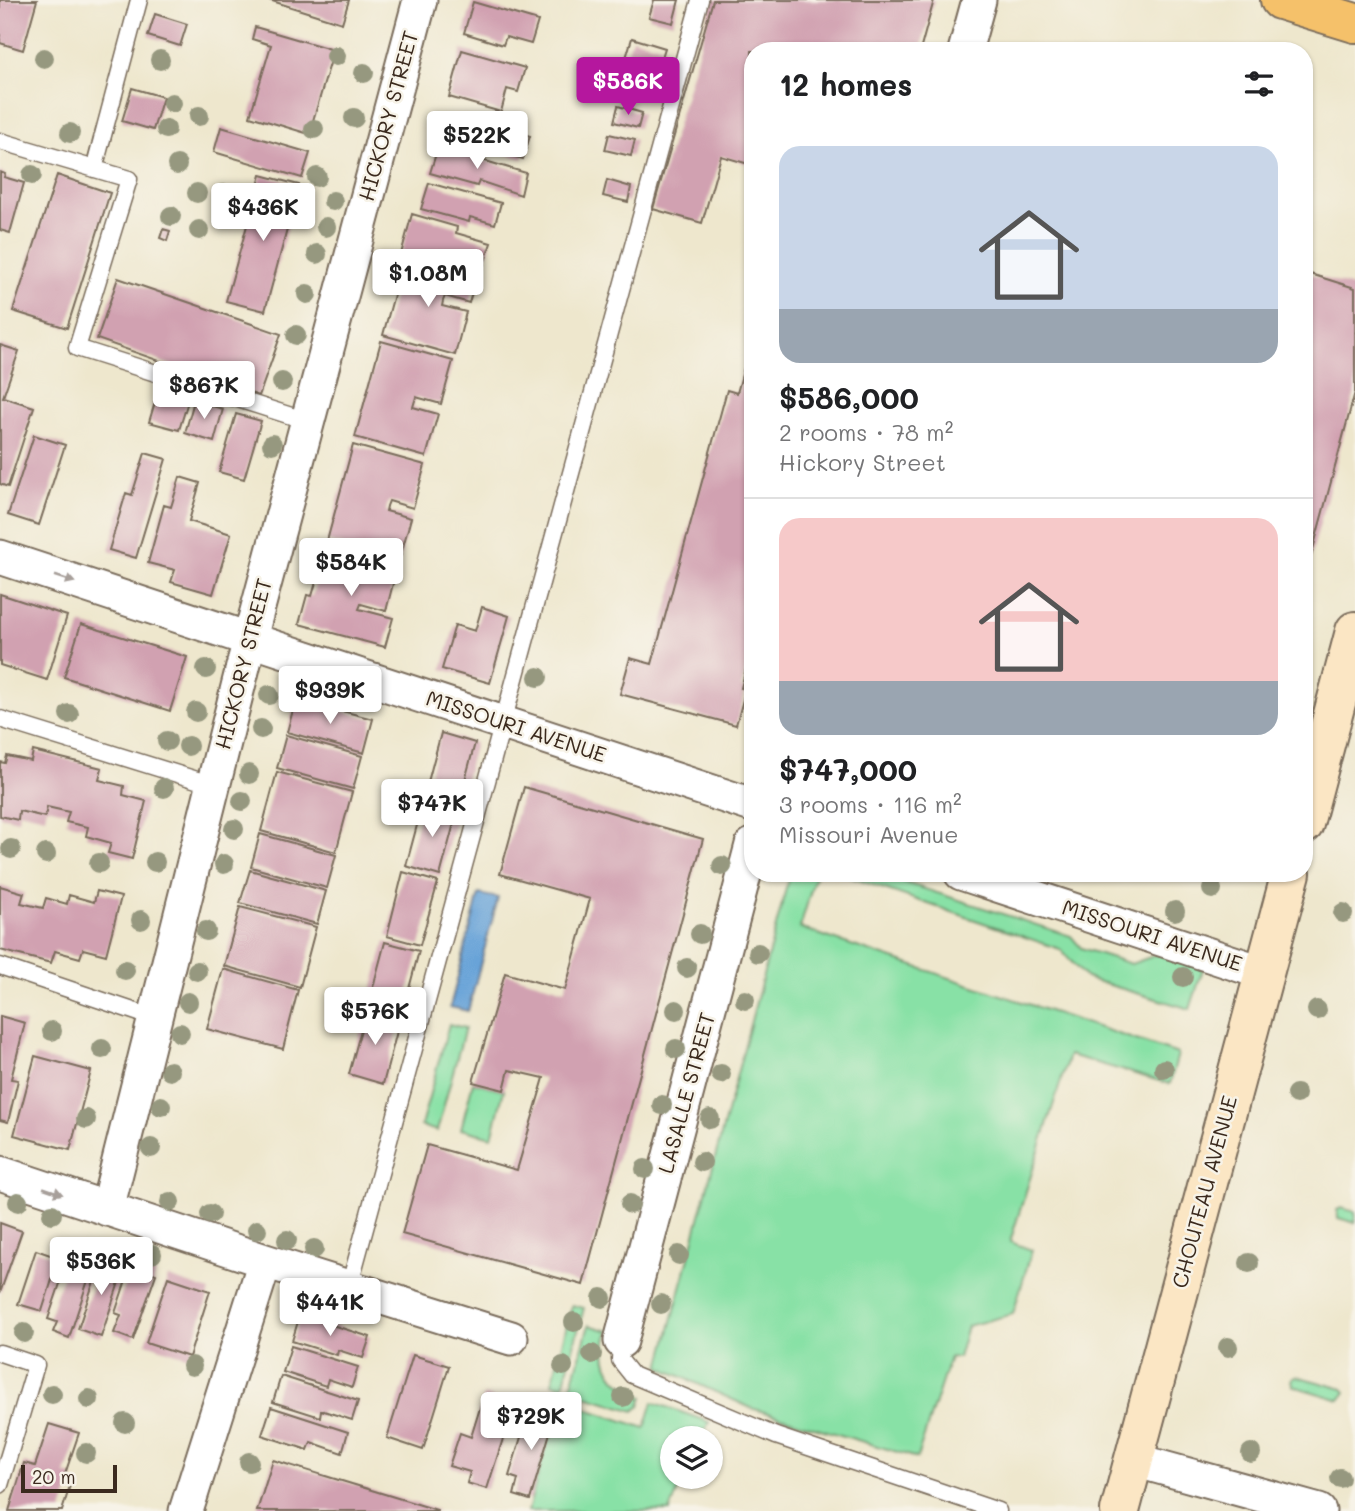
<!DOCTYPE html>
<html lang="en">
<head>
<meta charset="utf-8">
<style>
	:root { --surface:#fff; --page:#f6f6f6; --text:#202124; --muted:#757577; --line:#e0e0e0; --accent:#b5179e }
	body { margin:0; font-family:Mali,sans-serif; background:var(--page); color:var(--text); height:100vh; display:flex; flex-direction:column; font-size:26px; white-space:nowrap }
	* { box-sizing:border-box; margin:0 }
	p { font-size:23px; color:var(--muted) }
	.icon { flex:none; width:38px; height:38px; fill:none; stroke:currentColor; stroke-width:2; stroke-linecap:round; stroke-linejoin:round }
	.map { position:relative; flex:1; overflow:hidden }
	.sheet { position:absolute; left:744px; top:42px; width:569px; height:840px; display:flex; flex-direction:column; background:var(--surface); border-radius:28px; box-shadow:0 2px 5px #0004 }
	.sheet>* { flex:none }
	.tools { position:absolute; left:660px; top:1426px; display:grid; gap:14px }
	.tools a { display:grid; place-items:center; width:63px; height:63px; border-radius:50%; background:var(--surface); box-shadow:0 2px 5px #0004; font-size:35px }
	.scale { position:absolute; left:21px; bottom:18px; width:96px; box-sizing:border-box; padding-left:7px; border:4px solid #3b2a1e; border-top:0; font-size:19px; line-height:24px; white-space:nowrap; color:#3b2a1e; -webkit-text-stroke:5px #f7f3e8; paint-order:stroke }
	.price { position:absolute; translate:-50% -60px; padding:0 16px; border-radius:7px; background:#fff; color:#222; font-size:23px; line-height:46px; filter:drop-shadow(0 2px 4px #0008) }
	.price::after { content:''; position:absolute; left:50%; top:42px; width:21px; height:16px; margin-left:-10px; background:inherit; clip-path:polygon(0 0,100% 0,50% 100%) }
	.price.active { background:var(--accent); color:#fff }
	ul { padding:0; list-style:none }
	li { display:grid; align-content:center; gap:14px; height:371px; padding:0 35px }
	li+li { border-top:2px solid var(--line) }
	li span { display:grid; place-items:center; height:217px; border-radius:21px; color:#555 }
	li>.icon { margin-inline-start:auto }
	span .icon { width:126px; height:126px; fill:#fffc; stroke-width:1 }
	li b { font-size:30px }
	h2 { display:flex; justify-content:space-between; align-items:center; height:84px; padding:0 35px; font-size:30px }
	.map>svg:first-child { display:block }
	.green { fill:#88e1a6; stroke:#628662; stroke-width:2 }
	.water { fill:#68a3d8; stroke:#52667b; stroke-width:2 }
	.building { fill:#d1a1b1 }
	.lines { fill:none; stroke-linecap:round; stroke-linejoin:round }
	.service-casing { stroke:#7a6c5b; stroke-width:19 }
	.minor-casing { stroke:#7a6c5b; stroke-width:37 }
	.secondary-casing { stroke:#7a6c5b; stroke-width:42 }
	.primary-casing { stroke:#7a6c5b; stroke-width:42 }
	.service { stroke:#fff; stroke-width:16 }
	.minor { stroke:#fff; stroke-width:33 }
	.secondary { stroke:#fbe6c4; stroke-width:38 }
	.primary { stroke:#f5c16b; stroke-width:38 }
	.tree { fill:#96987f }
	.oneway { fill:#a79f9a }
	.labels { text-anchor:middle; stroke-width:5; stroke-linejoin:round; paint-order:stroke }
	.street-label { font-size:21px; fill:#3b2a1e; stroke:#f7f3e8 }
</style>
</head>
<body>
<div class="map">
<svg width="1355" height="1511" viewBox="0 0 1355 1511">
	<rect width="100%" height="100%" fill="#f7f3e8"/>
	<filter id="ink" filterUnits="userSpaceOnUse"><feTurbulence type="fractalNoise" baseFrequency=".0143" numOctaves="2"/><feDisplacementMap in="SourceGraphic" scale="14" xChannelSelector="R" yChannelSelector="G"/><feConvolveMatrix kernelMatrix="1 2 1 2 8 2 1 2 1" color-interpolation-filters="sRGB"/></filter>
	<filter id="wash" filterUnits="userSpaceOnUse"><feTurbulence type="fractalNoise" baseFrequency=".00686" numOctaves="4" result="noise"/><feDisplacementMap in="SourceGraphic" scale="28" xChannelSelector="R" yChannelSelector="G"/><feGaussianBlur stdDeviation="1.57" result="paint"/><feColorMatrix in="noise" values="0 0 0 0 0 0 0 0 0 0 0 0 0 0 0 0 0 1.4 0 .05"/><feComposite in="paint" operator="in"/></filter>
	<g filter="url(#wash)">
		<rect width="100%" height="100%" fill="#eee7cd"/>
		<!-- green -->
		<path class="green" d="M790 873H816L800 928 1178 1054 1170 1084 1069 1055 1010 1242 1032 1250 1013 1314 967 1326 958 1358 950 1357 917 1458 751 1408 660 1367Z
			M838 873H875L1071 936 1081 948 1131 964 1159 954 1203 969 1190 1009 1086 978 1060 949Z
			M449 1024 465 1028 437 1131 421 1126Z
			M473 1082 504 1090 492 1137 461 1129Z
			M1341 1208 1355 1212V1223L1338 1218 1337 1210Z
			M572 1305 584 1308 563 1386 552 1383Z
			M589 1325 609 1331C597 1364 613 1384 643 1397L640 1406 634 1411 570 1391Z
			M1296 1376 1343 1389 1346 1392 1340 1400 1293 1386 1292 1378Z
			M559 1400 645 1428 653 1402 709 1422 701 1438H672V1477H683L670 1511H528Z"/>
		<!-- water -->
		<path class="water" d="M479 894 498 898 468 1011 450 1007Z"/>
		<g id="blocks">
			<!-- building -->
			<path class="building" d="M0 0H37L23 50 0 43Z
				M269 0H349L342 23Z
				M654 0H679L673 23 649 17Z
				M713 0H934L920 51H752V165L721 156 702 223 653 209Z
				M473 2 538 21 531 44 506 37 503 45 464 33Z
				M155 14 187 24 180 46 148 36Z
				M255 27 334 50 309 134 250 116 271 45 252 39Z
				M632 38 665 48 651 91 619 81Z
				M462 50 525 68 518 92 507 89 501 112 449 97Z
				M132 88 163 97 153 130 122 121Z
				M618 106 642 113 638 128 614 122Z
				M472 119 530 136 523 159 465 143Z
				M221 127 310 153 302 178 214 152Z
				M609 134 635 140 631 156 605 150Z
				M438 147 526 173 521 195 479 181 477 186 430 173Z
				M0 172 5 174 4 177 24 183 10 233 0 230Z
				M57 175 110 193 67 328 13 311Z
				M261 175 299 185 265 311 226 301Z
				M607 180 631 187 628 202 603 196Z
				M429 183 501 203 495 224 470 217 469 222 421 209Z
				M412 214 457 227 456 233 491 243 481 273 449 263 447 268 401 254Z
				M163 229 170 231 167 241 160 238Z
				M403 262 475 282 469 303 445 296 443 301 442 306 466 312 455 355 383 335Z
				M1304 272 1355 288V392L1309 564 1304 563Z
				M118 278 281 334 259 396 97 339Z
				M381 341 453 361 441 404 416 397 413 407 438 414 426 457 355 437Z
				M0 345 19 351 3 397 34 407 8 487 0 484Z
				M745 364 752 365V646L741 688 746 689 736 725 620 694 630 658 652 664 727 390 737 393Z
				M159 389 189 398 179 430 149 422Z
				M194 401 223 409 214 442 185 433Z
				M236 414 261 421 244 479 219 472Z
				M34 435 65 445 39 525 8 515Z
				M353 445 425 465 413 508 389 501 387 506 386 511 411 518 399 561 327 541Z
				M145 453 166 459 136 558 109 550 126 493 132 495Z
				M180 477 200 483 189 521 231 534 213 594 171 582 175 570 148 563 164 505 171 507Z
				M326 548 397 568 386 611 361 604 359 609 393 618 385 647 299 624 307 595 312 596Z
				M0 594 67 616 47 680 0 665Z
				M482 607 509 616 490 683 442 669 455 625 475 631Z
				M81 624 187 657 170 711 64 677Z
				M296 699 373 719 364 753 287 732Z
				M441 733 475 743 458 806 424 797Z
				M286 735 362 756 353 789 277 768Z
				M33 751 102 768 99 780 124 786 123 795 146 801 132 859 108 853 111 843 86 836 88 827 66 822 69 812 47 807 45 817 19 811 18 820 0 816V762L5 763 7 756 31 761Z
				M277 772 352 792 336 852 261 831Z
				M524 787 703 839 583 1285 402 1234 427 1145 517 1170 544 1078 509 1070 504 1090 473 1082 505 973 565 990 590 899 500 874Z
				M423 803 457 812 440 876 406 866Z
				M260 834 336 855 327 888 251 867Z
				M250 870 326 891 317 924 240 903Z
				M403 872 438 882 420 945 387 936Z
				M0 886 24 893 21 903 43 908 46 898 67 904 69 895 94 902 97 891 121 897 106 955 83 949 80 958 55 951 51 963 0 950Z
				M240 907 316 927 300 987 224 966Z
				M385 942 419 951 402 1015 368 1006Z
				M223 969 298 990 283 1049 207 1029Z
				M366 1011 400 1020 383 1084 349 1074Z
				M0 1016 25 1023 11 1079 18 1080 8 1122 0 1120Z
				M35 1056 91 1071 70 1150 14 1135Z
				M0 1223 22 1231 0 1293Z
				M36 1250 59 1258 42 1311 18 1304Z
				M71 1251 95 1259 69 1338 53 1332 57 1322 48 1319Z
				M102 1257 125 1264 101 1337 78 1329Z
				M131 1265 156 1274 133 1340 114 1333 121 1315 115 1313Z
				M168 1277 210 1291 189 1357 146 1343Z
				M300 1315 370 1337 363 1358 338 1350 337 1355 292 1341Z
				M291 1346 358 1367 352 1387 328 1379 326 1386 283 1372Z
				M413 1355 449 1366 423 1450 387 1438Z
				M281 1376 358 1401 352 1420 321 1410 320 1417 273 1402Z
				M484 1395 514 1404 487 1489 467 1483 470 1472 449 1466 460 1433 471 1437Z
				M271 1407 348 1432 342 1453 311 1442 308 1450 262 1435Z
				M530 1408 555 1416 530 1500 514 1495 518 1479 509 1476Z
				M49 1424 79 1433 65 1474 73 1476 62 1511H9L24 1463 35 1466Z
				M273 1460 437 1510V1511H257Z"/>
		</g>
	</g>
	<g filter="url(#ink)">
		<use href="#blocks" fill-opacity="0" stroke="#7a6c5b" stroke-width="2"/>
		<g class="lines">
			<defs>
				<path id="service" d="M0 141 129 179 77 348 307 421
					M94 169 139 0
					M0 719 213 785
					M0 966 154 1018
					M349 1287 700 0
					M621 1341 620 1360 632 1375 776 1436 998 1511
					M0 1353 36 1365 0 1485"/>
				<path id="minor" d="M965 51 979 0
					M0 557 752 805
					M961 873 1264 973
					M0 1173 265 1261 511 1338
					M107 1209 255 619 420 0
					M621 1341 752 845
					M1134 1460 1319 1511
					M186 1511 265 1261"/>
				<path id="secondary" d="M1304 824 1355 631
					M1120 1511 1291 873"/>
				<path id="primary" d="M1280 0 1355 23"/>
			</defs>
			<!-- service casing -->
			<use href="#service" class="service-casing"/>
			<!-- minor casing -->
			<use href="#minor" class="minor-casing"/>
			<!-- secondary casing -->
			<use href="#secondary" class="secondary-casing"/>
			<!-- primary casing -->
			<use href="#primary" class="primary-casing"/>
			<!-- service -->
			<use href="#service" class="service"/>
			<!-- minor -->
			<use href="#minor" class="minor"/>
			<!-- secondary -->
			<use href="#secondary" class="secondary"/>
			<!-- primary -->
			<use href="#primary" class="primary"/>
		</g>
		<!-- trees -->
		<g class="tree">
			<circle cx="336" cy="56" r="10"/>
			<circle cx="44" cy="58" r="10"/>
			<circle cx="160" cy="60" r="10"/>
			<circle cx="364" cy="73" r="10"/>
			<circle cx="172" cy="103" r="10"/>
			<circle cx="199" cy="116" r="10"/>
			<circle cx="354" cy="118" r="10"/>
			<circle cx="166" cy="129" r="10"/>
			<circle cx="314" cy="129" r="10"/>
			<circle cx="70" cy="133" r="10"/>
			<circle cx="177" cy="165" r="10"/>
			<circle cx="32" cy="175" r="10"/>
			<circle cx="317" cy="177" r="10"/>
			<circle cx="197" cy="193" r="10"/>
			<circle cx="223" cy="194" r="10"/>
			<circle cx="333" cy="201" r="10"/>
			<circle cx="171" cy="216" r="10"/>
			<circle cx="326" cy="227" r="10"/>
			<circle cx="199" cy="230" r="10"/>
			<circle cx="317" cy="254" r="10"/>
			<circle cx="307" cy="294" r="10"/>
			<circle cx="296" cy="335" r="10"/>
			<circle cx="282" cy="382" r="10"/>
			<circle cx="272" cy="444" r="10"/>
			<circle cx="206" cy="669" r="10"/>
			<circle cx="538" cy="677" r="10"/>
			<circle cx="269" cy="695" r="10"/>
			<circle cx="196" cy="712" r="10"/>
			<circle cx="69" cy="714" r="10"/>
			<circle cx="261" cy="729" r="10"/>
			<circle cx="167" cy="741" r="10"/>
			<circle cx="188" cy="746" r="10"/>
			<circle cx="249" cy="774" r="10"/>
			<circle cx="164" cy="788" r="10"/>
			<circle cx="242" cy="801" r="10"/>
			<circle cx="234" cy="829" r="10"/>
			<circle cx="11" cy="849" r="10"/>
			<circle cx="46" cy="854" r="10"/>
			<circle cx="155" cy="862" r="10"/>
			<circle cx="99" cy="863" r="10"/>
			<circle cx="224" cy="864" r="10"/>
			<circle cx="722" cy="866" r="10"/>
			<circle cx="1212" cy="889" r="10"/>
			<circle cx="1175" cy="911" r="10"/>
			<circle cx="1343" cy="913" r="10"/>
			<circle cx="141" cy="920" r="10"/>
			<circle cx="206" cy="931" r="10"/>
			<circle cx="700" cy="934" r="10"/>
			<circle cx="758" cy="953" r="10"/>
			<circle cx="687" cy="968" r="10"/>
			<circle cx="125" cy="970" r="10"/>
			<circle cx="197" cy="971" r="10"/>
			<circle cx="1183" cy="977" r="10"/>
			<circle cx="745" cy="1000" r="10"/>
			<circle cx="188" cy="1002" r="10"/>
			<circle cx="676" cy="1010" r="10"/>
			<circle cx="1317" cy="1010" r="10"/>
			<circle cx="52" cy="1031" r="10"/>
			<circle cx="180" cy="1033" r="10"/>
			<circle cx="102" cy="1049" r="10"/>
			<circle cx="676" cy="1049" r="10"/>
			<circle cx="1164" cy="1069" r="10"/>
			<circle cx="170" cy="1071" r="10"/>
			<circle cx="721" cy="1074" r="10"/>
			<circle cx="1296" cy="1094" r="10"/>
			<circle cx="662" cy="1105" r="10"/>
			<circle cx="161" cy="1106" r="10"/>
			<circle cx="86" cy="1119" r="10"/>
			<circle cx="710" cy="1119" r="10"/>
			<circle cx="151" cy="1148" r="10"/>
			<circle cx="702" cy="1162" r="10"/>
			<circle cx="645" cy="1169" r="10"/>
			<circle cx="18" cy="1202" r="10"/>
			<circle cx="170" cy="1202" r="10"/>
			<circle cx="630" cy="1204" r="10"/>
			<circle cx="52" cy="1214" r="10"/>
			<circle cx="210" cy="1214" r="10"/>
			<circle cx="257" cy="1230" r="10"/>
			<circle cx="287" cy="1240" r="10"/>
			<circle cx="314" cy="1249" r="10"/>
			<circle cx="152" cy="1254" r="10"/>
			<circle cx="679" cy="1255" r="10"/>
			<circle cx="1249" cy="1263" r="10"/>
			<circle cx="602" cy="1298" r="10"/>
			<circle cx="661" cy="1304" r="10"/>
			<circle cx="574" cy="1322" r="10"/>
			<circle cx="24" cy="1333" r="10"/>
			<circle cx="1228" cy="1347" r="10"/>
			<circle cx="592" cy="1354" r="10"/>
			<circle cx="192" cy="1366" r="10"/>
			<circle cx="563" cy="1366" r="10"/>
			<circle cx="52" cy="1394" r="10"/>
			<circle cx="623" cy="1397" r="10"/>
			<circle cx="89" cy="1399" r="10"/>
			<circle cx="125" cy="1423" r="10"/>
			<circle cx="86" cy="1453" r="10"/>
			<circle cx="1251" cy="1453" r="10"/>
			<circle cx="249" cy="1462" r="10"/>
			<circle cx="1340" cy="1478" r="10"/>
		</g>
		<!-- one-way arrows -->
		<defs><path id="oneway-solid" d="M-6-.8H1V-3.2L6.5 0L1 3.2V.8H-6Z" transform="scale(1.75)"/></defs>
		<g class="oneway">
			<use href="#oneway-solid" transform="translate(65 579) rotate(18)"/>
			<use href="#oneway-solid" transform="translate(53 1191) rotate(19)"/>
		</g>
	</g>
	<g class="labels">
		<!-- street labels -->
		<g class="street-label">
			<text transform="translate(389 116) rotate(-75)" y="7">HICKORY STREET</text>
			<text transform="translate(244 664) rotate(-76)" y="7">HICKORY STREET</text>
			<text transform="translate(516 727) rotate(18)" y="7">MISSOURI AVENUE</text>
			<text transform="translate(1152 936) rotate(18)" y="7">MISSOURI AVENUE</text>
			<text transform="translate(687 1093) rotate(-75)" y="7">LASALLE STREET</text>
			<text transform="translate(1205 1192) rotate(-75)" y="7">CHOUTEAU AVENUE</text>
		</g>
	</g>
</svg>
<div class="tools">
<a><svg class="icon" aria-label="layers" viewBox="0 0 24 24"><path d="M12 4l9 5-9 5-9-5zM3 14l9 5 9-5"/></svg></a>
</div>
<div class="scale">20 m</div>
<b class="price active" style="left:628px;top:117px">$586K</b>
<b class="price" style="left:477px;top:171px">$522K</b>
<b class="price" style="left:263px;top:243px">$436K</b>
<b class="price" style="left:428px;top:309px">$1.08M</b>
<b class="price" style="left:204px;top:421px">$867K</b>
<b class="price" style="left:351px;top:598px">$584K</b>
<b class="price" style="left:330px;top:726px">$939K</b>
<b class="price" style="left:432px;top:839px">$747K</b>
<b class="price" style="left:375px;top:1047px">$576K</b>
<b class="price" style="left:101px;top:1297px">$536K</b>
<b class="price" style="left:330px;top:1338px">$441K</b>
<b class="price" style="left:531px;top:1452px">$729K</b>
<section class="sheet">
<h2>12 homes<svg class="icon" aria-label="filters" viewBox="0 0 24 24"><path d="M4 7h16M4 17h16"/><circle cx="9" cy="7" r="2"/><circle cx="15" cy="17" r="2"/></svg></h2>
<ul>
<li><span style="background:linear-gradient(#c9d6e8 75%,#9aa5b1 0)"><svg class="icon" aria-label="home" viewBox="0 0 24 24"><path d="M3 11l9-7 9 7M6 9v11h12V9"/></svg></span><div><b>$586,000</b><p>2 rooms · 78 m²</p><p>Hickory Street</p></div></li>
<li><span style="background:linear-gradient(#f6c9c9 75%,#9aa5b1 0)"><svg class="icon" aria-label="home" viewBox="0 0 24 24"><path d="M3 11l9-7 9 7M6 9v11h12V9"/></svg></span><div><b>$747,000</b><p>3 rooms · 116 m²</p><p>Missouri Avenue</p></div></li>
</ul>
</section>
</div>
</body>
</html>
